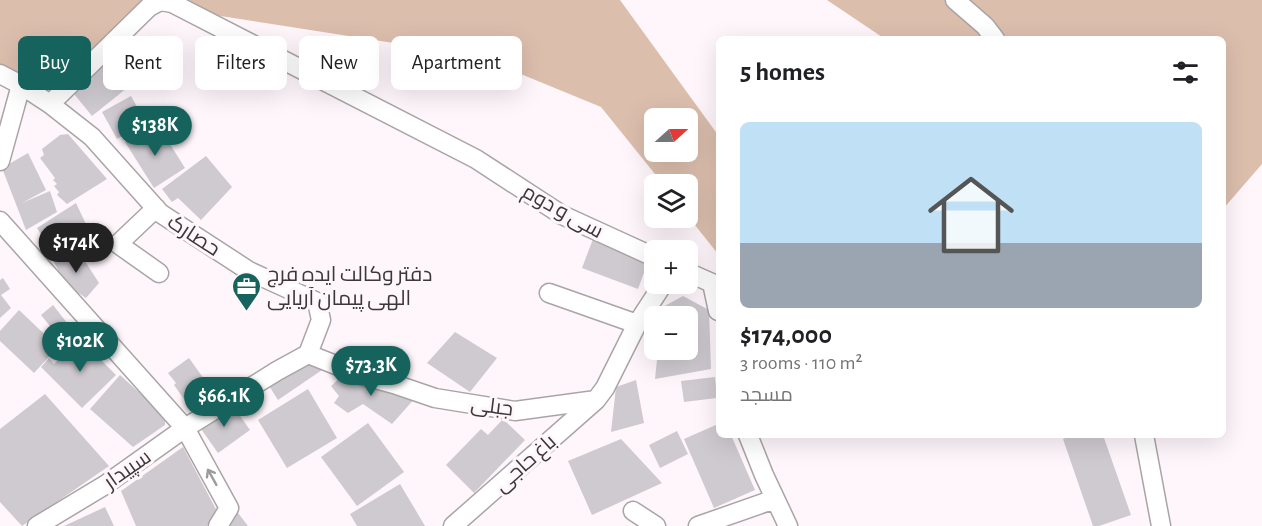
<!DOCTYPE html>
<html lang="en">
<head>
<meta charset="utf-8">
<style>
	:root { --surface:#fff; --page:#f6f6f6; --text:#202124; --muted:#757577; --accent:#16635e }
	body { margin:0; font-family:"Alegreya Sans",Cairo,sans-serif; background:var(--page); color:var(--text); height:100vh; display:flex; flex-direction:column; font-size:22px; white-space:nowrap }
	* { box-sizing:border-box; margin:0 }
	p { font-size:20px; color:var(--muted) }
	.icon { flex:none; width:33px; height:33px; fill:none; stroke:currentColor; stroke-width:2; stroke-linecap:round; stroke-linejoin:round }
	.map { position:relative; flex:1; overflow:hidden }
	.sheet { position:absolute; left:716px; top:36px; width:510px; height:402px; display:flex; flex-direction:column; background:var(--surface); border-radius:9px; box-shadow:0 6px 24px #0002 }
	.sheet>* { flex:none }
	.banner { position:absolute; left:18px; top:36px; width:570px; height:54px; display:flex; gap:12px }
	.needle { width:39px; rotate:69deg }
	.tools { position:absolute; left:644px; top:108px; display:grid; gap:12px }
	.tools a { display:grid; place-items:center; width:54px; height:54px; border-radius:9px; background:var(--surface); box-shadow:0 6px 24px #0002; font-size:30px }
	.price { position:absolute; translate:-50% -51px; padding:0 14px; border-radius:21px; background:var(--accent); color:#fff; font-size:20px; line-height:39px; filter:drop-shadow(0 2px 3px #0008) }
	.price::after { content:''; position:absolute; left:50%; top:36px; width:18px; height:14px; margin-left:-9px; background:inherit; clip-path:polygon(0 0,100% 0,50% 100%) }
	.price.on { background:#222; color:#fff }
	ul { padding:0; list-style:none }
	li { display:grid; align-content:center; gap:12px; height:318px; padding:0 24px }
	li span { display:grid; place-items:center; height:186px; border-radius:9px; color:#555 }
	li>.icon { margin-inline-start:auto }
	span .icon { width:108px; height:108px; fill:#fffc; stroke-width:1 }
	li b { font-size:26px }
	h2 { display:flex; justify-content:space-between; align-items:center; height:72px; padding:0 24px; font-size:26px }
	.chip { padding:0 21px; border-radius:9px; background:var(--surface); box-shadow:0 6px 24px #0002; font-size:21px; line-height:54px }
	.chip.on { background:var(--accent); color:#fff }
	.map>svg:first-child { display:block }
	.green { fill:#dcbead; fill-rule:evenodd }
	.building { fill:#cecad0 }
	.lines { fill:none; stroke-linecap:round; stroke-linejoin:round }
	.minor-casing { stroke:#aba4a7; stroke-width:21 }
	.minor { stroke:#fff; stroke-width:18 }
	.oneway { stroke:#9d9c9c }
	.labels { text-anchor:middle; stroke-width:6; stroke-linejoin:round; paint-order:stroke }
	.street-label { font-size:21px; fill:#3b383a; stroke:#fef6fa }
	.poi-label { font-size:21px; fill:#3b383a; stroke:#fef6fa; text-anchor:start }
</style>
</head>
<body>
<div class="map">
<svg width="1262" height="526" viewBox="0 0 1262 526">
	<rect width="100%" height="100%" fill="#fef6fa"/>
	<!-- green -->
	<path class="green" d="M0 0H151L60 89 0 84Z
		M189 0H620L718 135V254L687 215V184H663L601 107 477 56 201 13ZM654 118H687V152H654Z
		M827 0H1262V164L1223 209 1222 39H885Z"/>
	<!-- building -->
	<path class="building" d="M105 61 127 88 92 116 70 89Z
		M131 96 146 123 117 139 102 112Z
		M148 127 155 138 163 133 185 168 154 188 125 142Z
		M68 134 107 179 67 204 57 195 59 192 54 186 57 184 53 180 55 178 40 158 44 155 42 149 60 135Z
		M28 153 46 190 22 203 50 191 57 212 26 230 2 168Z
		M206 156 232 187 201 220 178 198 172 202 162 189Z
		M76 203 93 239 76 254 65 241 52 252 37 228Z
		M593 239 649 259 638 289 582 268Z
		M60 250 71 263 83 258 99 283 86 298 65 284 52 258Z
		M3 278 10 289 1 295 11 308 0 318V280Z
		M683 296 709 310 711 369 655 379 658 350H687V316H661V308Z
		M53 305 79 338 67 347 41 315Z
		M19 310 58 347 34 373 0 341V331Z
		M455 332 497 358 470 392 427 363Z
		M79 338 116 375 82 408 41 367 49 358 54 364Z
		M309 356 322 370 278 400 266 381Z
		M189 358 209 386 186 402 174 385 176 383 168 373Z
		M345 373 416 397 392 424 363 404 348 413 334 403 339 396 331 386Z
		M120 375 165 416V425L133 447 90 409Z
		M715 377 717 398 684 402 681 381Z
		M636 380 644 423 611 432 616 387Z
		M308 389 337 438 287 468 258 420Z
		M45 394 109 466 22 526 0 502V429Z
		M231 403 250 430 218 453 199 426Z
		M503 419 525 440 474 493 446 465 481 429 488 435Z
		M368 423 404 472 357 506 321 457Z
		M718 424V435H731L755 490 714 508 684 439Z
		M677 431 688 454 660 468 649 445Z
		M1073 435H1103L1131 515 1099 526H1093L1063 439Z
		M621 439 662 483 592 515 568 461Z
		M183 447 218 513 207 526H136L121 491Z
		M400 484 425 526H357L350 514Z
		M105 507 114 526H64Z
		M235 509 248 526H223Z"/>
	<g class="lines">
		<defs>
			<path id="minor" d="M955 0 985 26 995 39
				M0 74 21 85 50 104 92 137 160 213 249 271 317 302 321 320 308 354
				M50 104 149 7 160 1 172 3 476 159 562 215 654 257
				M0 161 21 85
				M156 208 118 244 159 273
				M0 221 185 428 229 508 218 526
				M687 272 712 283 718 311
				M549 293 637 324
				M308 354 361 375 394 384 435 398 515 411 596 400 605 388 637 324 663 284
				M748 435 764 475 788 526
				M1144 435 1161 526
				M633 511 656 526
				M37 526 105 485 185 428 277 371 308 354
				M453 526 596 400
				M698 526 775 499"/>
		</defs>
		<!-- minor casing -->
		<use href="#minor" class="minor-casing"/>
		<!-- minor -->
		<use href="#minor" class="minor"/>
	</g>
	<!-- one-way arrows -->
	<defs><path id="oneway-shaft" d="M-6 0H5M1.5-3L5.5 0L1.5 3" fill="none" stroke-width="1.6" stroke-linecap="round" stroke-linejoin="round" transform="scale(1.5)"/></defs>
	<use class="oneway" href="#oneway-shaft" transform="translate(212 477) rotate(-119)"/>
	<!-- icons -->
	<defs>
		<symbol id="office-pin" viewBox="-11 -11 22 30"><path d="M0 17L-7.5 6A9.5 9.5 0 1 1 7.5 6Z" fill="#16635e" stroke="#fef6fa"/><path d="M-6-3h4V-5.5h4V-3h4V5H-6ZM-1-4.5V-3h2v-1.5ZM-6 0V1H6V0Z" fill="#fff"/></symbol>
	</defs>
	<g fill-rule="evenodd">
		<use href="#office-pin" x="230" y="270" width="33" height="45"/>
	</g>
	<g class="labels">
		<!-- street labels -->
		<g class="street-label">
			<text transform="translate(563 211) rotate(29)" y="7">سی و دوم</text>
			<text transform="translate(194 235) rotate(33)" y="7">حصارک</text>
			<text transform="translate(492 406) rotate(7)" y="7">جبلی</text>
			<text transform="translate(525 463) rotate(-42)" y="7">باغ حاجی</text>
			<text transform="translate(127 469) rotate(-35)" y="7">سپیدار</text>
		</g>
		<!-- poi labels -->
		<g class="poi-label">
			<text x="267" y="281">دفتر وکالت ایده فرج<tspan x="267" dy="24">الهی پیمان آریایی</tspan></text>
		</g>
	</g>
</svg>
<div class="tools">
<a><svg class="needle" viewBox="-14 -14 28 28"><path d="M0-13l5 13h-10z" fill="#e53935"/><path d="M0 13l5-13h-10z" fill="#757577"/></svg></a>
<a><svg class="icon" aria-label="layers" viewBox="0 0 24 24"><path d="M12 4l9 5-9 5-9-5zM3 14l9 5 9-5"/></svg></a>
<a>+</a>
<a>−</a>
</div>
<b class="price" style="left:155px;top:157px">$138K</b>
<b class="price on" style="left:76px;top:274px">$174K</b>
<b class="price" style="left:80px;top:373px">$102K</b>
<b class="price" style="left:371px;top:397px">$73.3K</b>
<b class="price" style="left:224px;top:428px">$66.1K</b>
<div class="banner">
<a class="chip on">Buy</a>
<a class="chip">Rent</a>
<a class="chip">Filters</a>
<a class="chip">New</a>
<a class="chip">Apartment</a>
</div>
<section class="sheet">
<h2>5 homes<svg class="icon" aria-label="filters" viewBox="0 0 24 24"><path d="M4 7h16M4 17h16"/><circle cx="9" cy="7" r="2"/><circle cx="15" cy="17" r="2"/></svg></h2>
<ul>
<li><span style="background:linear-gradient(#bfe0f5 65%,#9aa5b1 0)"><svg class="icon" aria-label="home" viewBox="0 0 24 24"><path d="M3 11l9-7 9 7M6 9v11h12V9"/></svg></span><div><b>$174,000</b><p>3 rooms · 110 m²</p><p>مسجد</p></div></li>
</ul>
</section>
</div>
</body>
</html>
